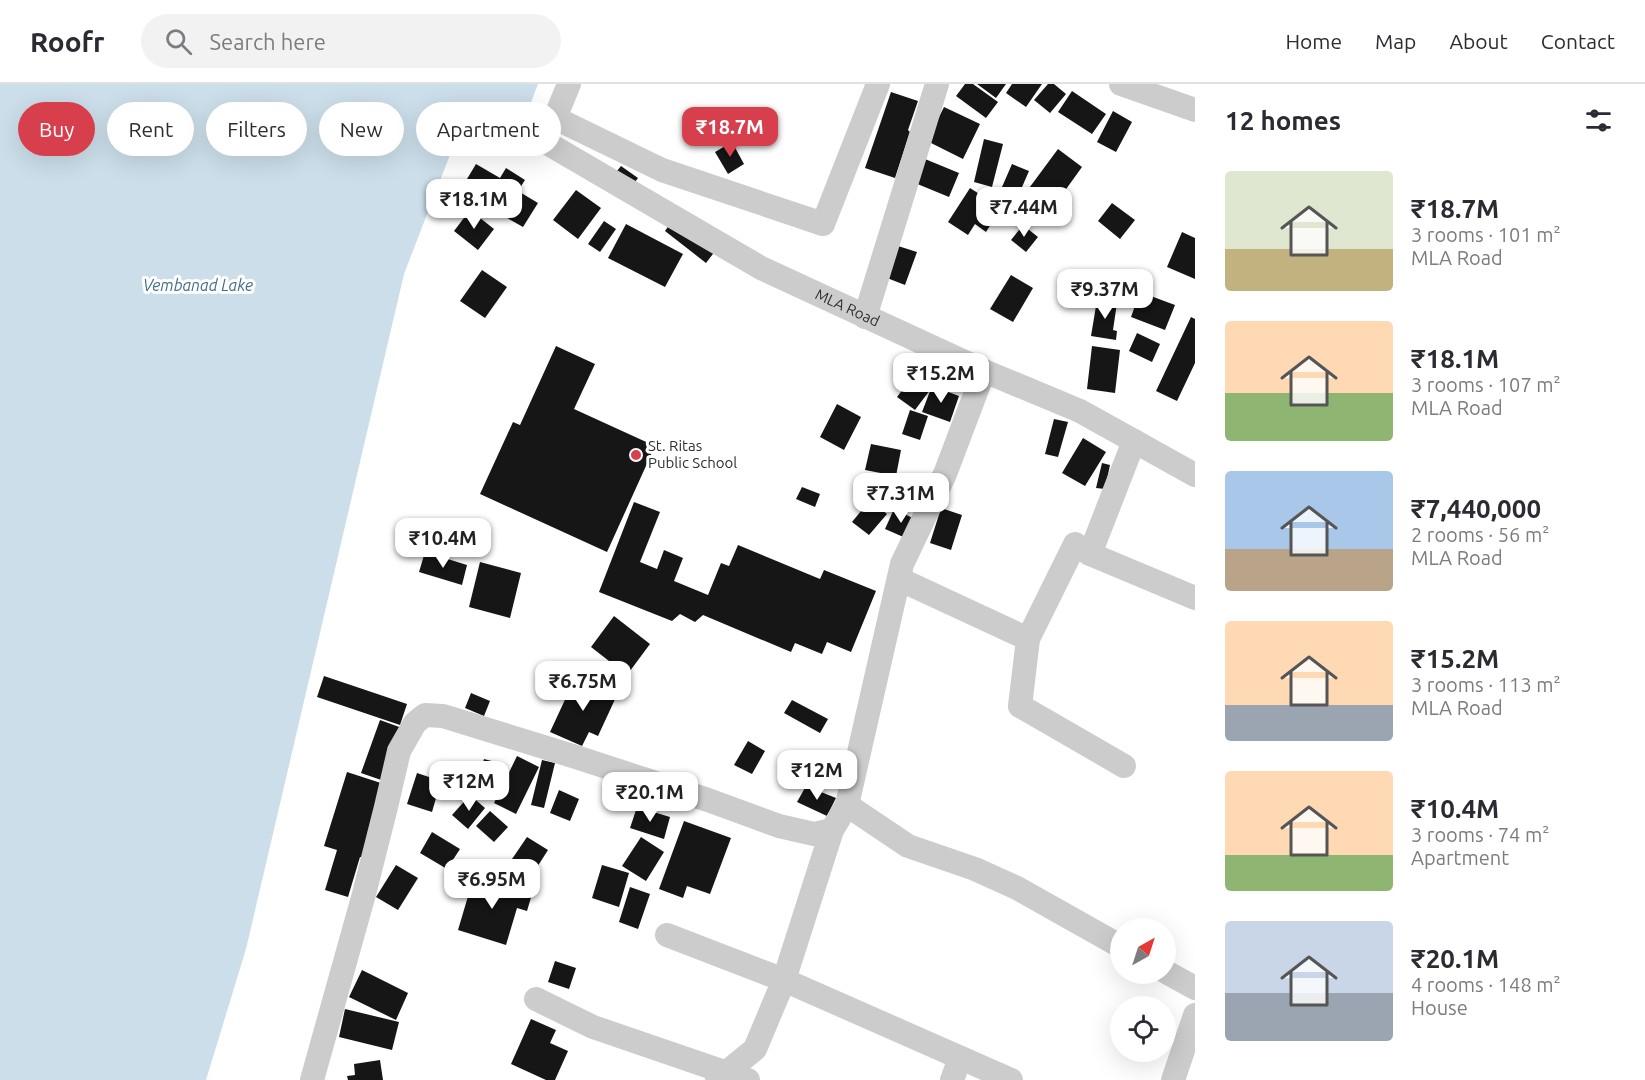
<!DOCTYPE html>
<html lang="en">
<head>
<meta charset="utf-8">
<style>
	:root { --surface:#fff; --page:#f2f2f3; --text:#2b2b33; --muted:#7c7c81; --line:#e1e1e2; --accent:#d73f4d }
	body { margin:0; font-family:Ubuntu,sans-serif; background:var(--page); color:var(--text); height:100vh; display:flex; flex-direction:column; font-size:22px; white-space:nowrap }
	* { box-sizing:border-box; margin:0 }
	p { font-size:20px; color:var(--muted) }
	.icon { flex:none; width:33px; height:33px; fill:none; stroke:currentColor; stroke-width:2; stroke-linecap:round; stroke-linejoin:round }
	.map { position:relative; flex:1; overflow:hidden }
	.side { display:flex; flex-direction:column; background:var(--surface); width:450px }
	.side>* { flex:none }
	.hud { position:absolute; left:18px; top:18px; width:570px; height:54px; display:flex; gap:12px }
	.needle { width:39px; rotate:39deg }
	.controls { position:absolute; left:1110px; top:834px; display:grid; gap:12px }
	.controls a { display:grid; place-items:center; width:66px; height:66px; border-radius:50%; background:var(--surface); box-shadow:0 6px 24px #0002; font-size:30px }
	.price { position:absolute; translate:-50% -51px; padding:0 14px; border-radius:12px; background:#fff; color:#222; font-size:20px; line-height:39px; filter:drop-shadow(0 2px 3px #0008) }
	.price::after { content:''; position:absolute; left:50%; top:36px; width:18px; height:14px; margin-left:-9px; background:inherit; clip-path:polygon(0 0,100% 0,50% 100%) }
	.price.selected { background:var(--accent); color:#fff }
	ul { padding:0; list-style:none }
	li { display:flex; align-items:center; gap:18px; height:150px; padding:0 30px }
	li span { display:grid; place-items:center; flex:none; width:168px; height:120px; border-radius:6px; color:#555 }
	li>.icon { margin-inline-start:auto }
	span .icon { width:72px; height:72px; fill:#fffc; stroke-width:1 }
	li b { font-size:26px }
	h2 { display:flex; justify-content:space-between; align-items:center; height:72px; padding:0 30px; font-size:26px }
	.pill { padding:0 21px; border-radius:27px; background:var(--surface); box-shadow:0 6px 24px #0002; font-size:21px; line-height:54px }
	.pill.selected { background:var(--accent); color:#fff }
	header { display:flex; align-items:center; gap:36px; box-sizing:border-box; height:84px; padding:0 30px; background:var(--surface); border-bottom:2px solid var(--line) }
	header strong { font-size:28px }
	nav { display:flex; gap:33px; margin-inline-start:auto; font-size:21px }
	.search { width:420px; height:54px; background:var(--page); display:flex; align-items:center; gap:15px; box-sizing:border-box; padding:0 21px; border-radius:33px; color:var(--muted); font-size:22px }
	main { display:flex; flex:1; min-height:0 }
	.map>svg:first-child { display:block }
	.water { fill:#cbdee9 }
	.building { fill:#161616 }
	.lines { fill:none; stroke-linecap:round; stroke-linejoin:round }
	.minor { stroke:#ccc; stroke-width:24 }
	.poi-dot { fill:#d73f4d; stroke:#fff; stroke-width:2 }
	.labels { text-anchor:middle; stroke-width:6; stroke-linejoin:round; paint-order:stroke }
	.street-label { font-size:15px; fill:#2f2f2f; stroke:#fff }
	.poi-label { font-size:15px; fill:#2f2f2f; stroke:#fff; text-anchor:start }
	.water-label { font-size:16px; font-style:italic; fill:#43708a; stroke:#fff }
</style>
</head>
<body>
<header>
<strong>Roofr</strong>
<div class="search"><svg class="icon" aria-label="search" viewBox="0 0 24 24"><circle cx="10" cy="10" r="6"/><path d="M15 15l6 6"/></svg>Search here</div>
<nav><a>Home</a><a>Map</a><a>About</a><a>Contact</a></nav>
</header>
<main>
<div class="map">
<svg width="1195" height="996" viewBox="0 0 1195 996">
	<rect width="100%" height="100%" fill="#fff"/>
	<!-- water -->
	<path class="water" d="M0 0H538L524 37 470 19 404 190 246 865 206 996H0Z"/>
	<!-- building -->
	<path class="building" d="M965 0H973L998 18 986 34 956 12Z
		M977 0H1006L996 14Z
		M1012 0H1042L1026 23 1006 9Z
		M1048 0H1054L1066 10 1050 29 1034 16Z
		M1072 7 1106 30 1092 50 1058 28Z
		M891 8 918 17 908 46 910 48 895 94 865 84Z
		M944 23 980 40 963 75 927 57Z
		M1113 27 1132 38 1116 68 1097 58Z
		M984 55 1003 60 992 103 974 98Z
		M732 58 744 80 728 90 715 68Z
		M1058 65 1082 83 1046 133 1021 115Z
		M925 75 959 89 949 113 915 99Z
		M476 80 500 94 506 84 525 96 518 107 538 119 523 143 502 131 506 124 464 100Z
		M1012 80 1029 87 1019 110 1002 103Z
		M621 82 638 94 629 106 612 93Z
		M970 104 1001 124 986 148 975 140 968 151 948 138Z
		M576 106 601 124 578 155 553 136Z
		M1112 119 1135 136 1120 155 1098 137Z
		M470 126 494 145 478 166 454 147Z
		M674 134 716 166 706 179 665 147Z
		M604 137 616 145 600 168 588 160Z
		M626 140 683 170 665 203 608 174Z
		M1023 141 1038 153 1026 168 1011 156Z
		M1182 148 1195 154V195L1167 183Z
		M898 162 917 168 905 201 887 194Z
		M482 186 507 203 485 234 460 217Z
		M1011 191 1033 204 1013 238 990 225Z
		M1069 197 1089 207 1082 223 1061 213Z
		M1140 208 1175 221 1165 246 1131 233Z
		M1097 216 1117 219 1113 246 1117 247 1116 256 1091 252Z
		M1191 233 1195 235V279L1177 317 1156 307Z
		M1137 249 1160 260 1152 278 1129 267Z
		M556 262 595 280 574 325 655 362 607 468 480 410 513 338 520 341Z
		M1092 262 1120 266 1115 309 1087 305Z
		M912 293 930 306 915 326 897 313Z
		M932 302 959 312 950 338 922 328Z
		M837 320 861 333 844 366 820 353Z
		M910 326 928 332 920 356 902 350Z
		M1054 335 1068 338 1058 373 1045 370Z
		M1083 354 1106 368 1085 402 1062 389Z
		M871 360 901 366 896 392 865 386Z
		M1102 379 1110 381 1105 405 1096 404Z
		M802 403 820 410 815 423 796 415Z
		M870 416 887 430 869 451 852 438Z
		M634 418 660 428 640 478 657 485 664 466 683 474 674 497 708 511 721 479 729 482 738 461 820 495 824 486 876 507 851 568 827 558 822 570 795 559 791 568 703 531 695 538 680 530 672 537 599 508Z
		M941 424 962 431 951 466 930 459Z
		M894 425 917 436 908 455 885 445Z
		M425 468 467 481 462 501 419 488Z
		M480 478 521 489 510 534 469 523Z
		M614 532 650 560 627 591 591 563Z
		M324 592 407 620 400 641 317 613Z
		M576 592 617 611 598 652 589 648 582 662 550 648Z
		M471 609 490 617 484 632 465 624Z
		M792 616 828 635 820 649 784 629Z
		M380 636 402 644 384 697 361 689Z
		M748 657 765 667 752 690 734 681Z
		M517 672 539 683 516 730 494 719Z
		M484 675 503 680 494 714 475 708Z
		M542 676 555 679 544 724 531 721Z
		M347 688 387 701 364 774 360 773 348 813 325 806 337 766 324 762Z
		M417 689 441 697 432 728 407 720Z
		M806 702 836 714 827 732 797 718Z
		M559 706 579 715 570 737 550 729Z
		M470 711 485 724 468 745 452 731Z
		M637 723 670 733 664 755 630 744Z
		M490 727 508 743 494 758 476 742Z
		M684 737 731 754 710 810 687 802 683 814 659 805Z
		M432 748 460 765 447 785 420 769Z
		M527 753 548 766 534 788 512 775Z
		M641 753 664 768 646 797 622 782Z
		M396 781 418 794 398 826 376 813Z
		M602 781 629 789 619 823 592 814Z
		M474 792 532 810 527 827 517 824 506 861 458 846Z
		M630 803 650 810 638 845 619 838Z
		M555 877 576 884 569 905 548 898Z
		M362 886 408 909 396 936 349 913Z
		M345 925 399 938 392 966 339 953Z
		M531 935 556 946 550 959 568 967 555 996H546L511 980Z
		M380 976 383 996H348L347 992 355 991 354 980Z"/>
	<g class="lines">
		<!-- minor -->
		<g class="minor">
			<path d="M569 0 555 34 662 86 823 140 878 0"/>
			<path d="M1121 0 1195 26"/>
			<path id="s1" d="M540 55 761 184 984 287 1080 327 1195 391"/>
			<path d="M865 233 937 0"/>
			<path d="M1090 470 1195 514"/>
			<path d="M899 495 1028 555 1075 460 1090 470 1134 357"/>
			<path d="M1028 555 1020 622 1124 682"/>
			<path d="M847 721 908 762 975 785 1017 804 1120 862"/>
			<path d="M667 851 784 896 1011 996"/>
			<path d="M1166 888 1195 904"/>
			<path d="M536 915 593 943 748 996"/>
			<path d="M312 996 364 810 386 723 399 667 415 639 425 631 443 632 576 673 708 716 779 742 814 750 832 746 847 721 902 480 945 390 984 287"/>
			<path d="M717 996 755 965 784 896 832 746"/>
			<path d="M952 996 960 974"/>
			<path d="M1173 996 1195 931"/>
		</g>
	</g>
	<!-- markers -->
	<circle class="poi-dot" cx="636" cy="371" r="6"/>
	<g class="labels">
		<!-- street labels -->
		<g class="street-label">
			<text dy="5" stroke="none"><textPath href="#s1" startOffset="351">MLA Road</textPath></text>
		</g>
		<!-- poi labels -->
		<g class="poi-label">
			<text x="648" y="367">St. Ritas<tspan x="648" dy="17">Public School</tspan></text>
		</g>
		<!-- water labels -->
		<g class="water-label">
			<text x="198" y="207">Vembanad Lake</text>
		</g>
	</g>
</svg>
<div class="controls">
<a><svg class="needle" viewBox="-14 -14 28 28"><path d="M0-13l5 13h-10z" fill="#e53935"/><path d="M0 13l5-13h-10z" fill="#7c7c81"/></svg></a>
<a><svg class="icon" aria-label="locate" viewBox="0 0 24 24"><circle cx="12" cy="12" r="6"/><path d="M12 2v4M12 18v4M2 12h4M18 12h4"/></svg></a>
</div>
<b class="price selected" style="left:730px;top:74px">₹18.7M</b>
<b class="price" style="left:474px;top:146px">₹18.1M</b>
<b class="price" style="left:1024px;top:154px">₹7.44M</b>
<b class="price" style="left:1105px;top:236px">₹9.37M</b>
<b class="price" style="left:941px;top:320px">₹15.2M</b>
<b class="price" style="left:901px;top:440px">₹7.31M</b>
<b class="price" style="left:443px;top:485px">₹10.4M</b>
<b class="price" style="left:583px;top:628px">₹6.75M</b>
<b class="price" style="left:817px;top:717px">₹12M</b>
<b class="price" style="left:469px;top:728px">₹12M</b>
<b class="price" style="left:650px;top:739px">₹20.1M</b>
<b class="price" style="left:492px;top:826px">₹6.95M</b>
<div class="hud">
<a class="pill selected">Buy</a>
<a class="pill">Rent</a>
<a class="pill">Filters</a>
<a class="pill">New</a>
<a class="pill">Apartment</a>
</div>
</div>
<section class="side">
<h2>12 homes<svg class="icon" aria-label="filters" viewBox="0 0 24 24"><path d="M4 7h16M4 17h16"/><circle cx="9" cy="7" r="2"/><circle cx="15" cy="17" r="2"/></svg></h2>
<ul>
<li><span style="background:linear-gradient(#dfe7d0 65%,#c2b280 0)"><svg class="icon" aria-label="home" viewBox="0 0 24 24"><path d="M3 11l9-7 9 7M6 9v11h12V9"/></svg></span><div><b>₹18.7M</b><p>3 rooms · 101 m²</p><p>MLA Road</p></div></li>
<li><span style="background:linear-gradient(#ffd9b3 60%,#8fb573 0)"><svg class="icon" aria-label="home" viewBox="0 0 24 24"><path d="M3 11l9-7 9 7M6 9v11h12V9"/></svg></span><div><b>₹18.1M</b><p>3 rooms · 107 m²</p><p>MLA Road</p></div></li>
<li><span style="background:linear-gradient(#a9c7e8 65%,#b9a48a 0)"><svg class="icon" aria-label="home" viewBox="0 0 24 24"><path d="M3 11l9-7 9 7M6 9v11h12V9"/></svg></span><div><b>₹7,440,000</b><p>2 rooms · 56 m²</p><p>MLA Road</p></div></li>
<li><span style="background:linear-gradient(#ffd9b3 70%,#9aa5b1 0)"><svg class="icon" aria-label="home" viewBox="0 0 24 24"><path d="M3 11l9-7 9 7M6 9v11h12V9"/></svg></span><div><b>₹15.2M</b><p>3 rooms · 113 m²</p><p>MLA Road</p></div></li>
<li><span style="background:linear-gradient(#ffd9b3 70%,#8fb573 0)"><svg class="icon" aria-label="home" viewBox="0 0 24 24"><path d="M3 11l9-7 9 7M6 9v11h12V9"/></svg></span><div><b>₹10.4M</b><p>3 rooms · 74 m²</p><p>Apartment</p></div></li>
<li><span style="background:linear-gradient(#c9d6e8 60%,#9aa5b1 0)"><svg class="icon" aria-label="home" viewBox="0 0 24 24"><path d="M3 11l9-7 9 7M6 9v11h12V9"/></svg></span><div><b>₹20.1M</b><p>4 rooms · 148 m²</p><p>House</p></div></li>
</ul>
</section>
</main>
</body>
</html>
